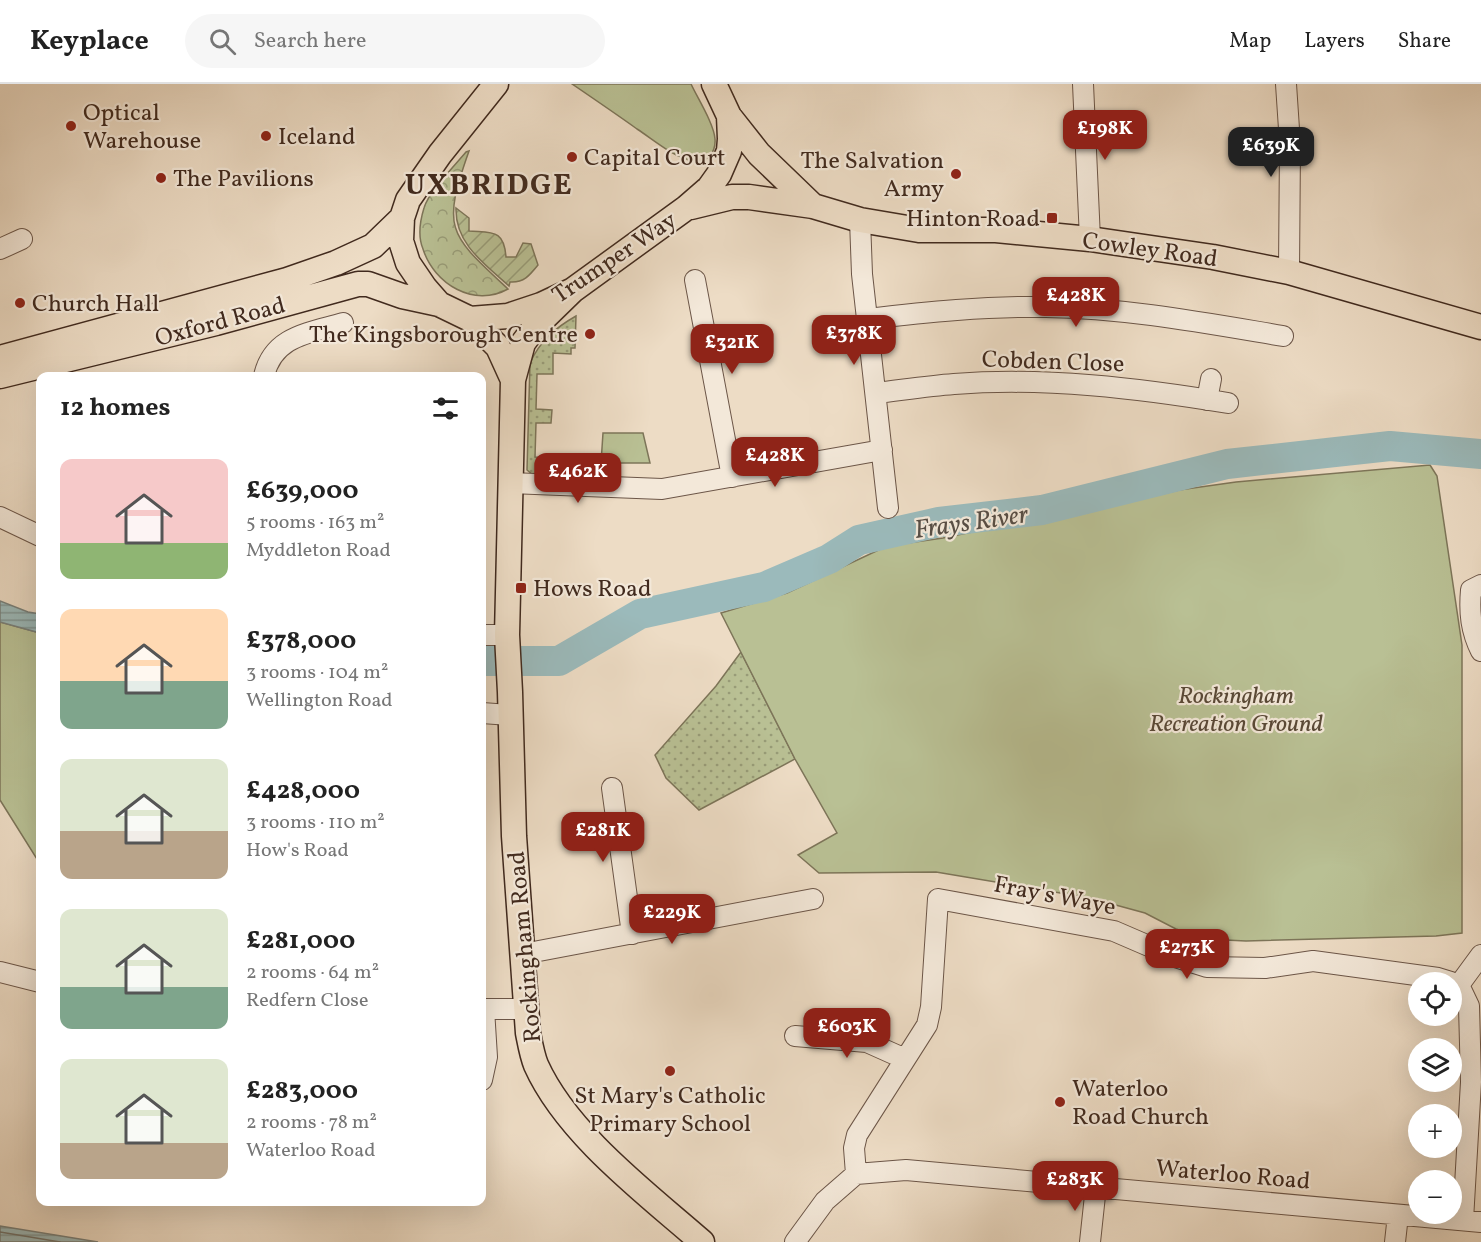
<!DOCTYPE html>
<html lang="en">
<head>
<meta charset="utf-8">
<style>
	:root { --surface:#fff; --page:#f6f6f6; --text:#222; --muted:#767676; --line:#e0e0e0; --accent:#8f2418 }
	body { margin:0; font-family:Vollkorn,serif; background:var(--page); color:var(--text); height:100vh; display:flex; flex-direction:column; font-size:22px; white-space:nowrap }
	* { box-sizing:border-box; margin:0 }
	p { font-size:20px; color:var(--muted) }
	.icon { flex:none; width:33px; height:33px; fill:none; stroke:currentColor; stroke-width:2; stroke-linecap:round; stroke-linejoin:round }
	.map { position:relative; flex:1; overflow:hidden }
	.panel { position:absolute; left:36px; top:288px; width:450px; height:834px; display:flex; flex-direction:column; background:var(--surface); border-radius:12px; box-shadow:0 6px 24px #0002 }
	.panel>* { flex:none }
	.tools { position:absolute; left:1408px; top:888px; display:grid; gap:12px }
	.tools a { display:grid; place-items:center; width:54px; height:54px; border-radius:50%; background:var(--surface); box-shadow:0 6px 24px #0002; font-size:30px }
	.price { position:absolute; translate:-50% -51px; padding:0 14px; border-radius:12px; background:var(--accent); color:#fff; font-size:20px; line-height:39px; filter:drop-shadow(0 2px 3px #0008) }
	.price::after { content:''; position:absolute; left:50%; top:36px; width:18px; height:14px; margin-left:-9px; background:inherit; clip-path:polygon(0 0,100% 0,50% 100%) }
	.price.active { background:#222; color:#fff }
	ul { padding:0; list-style:none }
	li { display:flex; align-items:center; gap:18px; height:150px; padding:0 24px }
	li span { display:grid; place-items:center; flex:none; width:168px; height:120px; border-radius:12px; color:#555 }
	li>.icon { margin-inline-start:auto }
	span .icon { width:72px; height:72px; fill:#fffc; stroke-width:1 }
	li b { font-size:26px }
	h2 { display:flex; justify-content:space-between; align-items:center; height:72px; padding:0 24px; font-size:26px }
	header { display:flex; align-items:center; gap:36px; box-sizing:border-box; height:84px; padding:0 30px; background:var(--surface); border-bottom:2px solid var(--line) }
	header strong { font-size:28px }
	nav { display:flex; gap:33px; margin-inline-start:auto; font-size:21px }
	.search { width:420px; height:54px; background:var(--page); display:flex; align-items:center; gap:15px; box-sizing:border-box; padding:0 21px; border-radius:33px; color:var(--muted); font-size:22px }
	.map>svg:first-child { display:block }
	.grass { fill:url(#grass-dots); stroke:#7d7559; stroke-width:1.5 }
	.forest { fill:url(#forest-crowns); stroke:#7d7559; stroke-width:1.5 }
	.park { fill:#b9c094; stroke:#7d7559; stroke-width:1.5 }
	.garden { fill:url(#garden-furrows); stroke:#7d7559; stroke-width:1.5 }
	.water { fill:url(#water-rules); stroke:#77807c; stroke-width:1.5 }
	.lines { fill:none; stroke-linecap:round; stroke-linejoin:round }
	.shore { stroke:#6e726c; stroke-width:1.5 }
	.river { stroke:#9bbabb; stroke-width:30 }
	.minor-casing { stroke:#6c5648; stroke-width:22 }
	.major-casing { stroke:#412a1e; stroke-width:27 }
	.minor { stroke:#f3e8d9; stroke-width:20 }
	.major { stroke:#eddcc5; stroke-width:24 }
	.poi-dot { fill:#8f2418; stroke:#f3e8d9; stroke-width:2 }
	.labels { text-anchor:middle; stroke-width:4.5; stroke-linejoin:round; paint-order:stroke }
	.poi-label { font-size:24px; fill:#412a1e; stroke:#f3e8d9; text-anchor:start }
	.street-label { font-size:24px; fill:#412a1e; stroke:#f3e8d9 }
	.park-label { font-size:24px; font-style:italic; fill:#594836; stroke:#f3e8d9 }
	.water-label { font-size:26px; font-style:italic; fill:#584e45; stroke:#f3e8d9 }
	.district-label { font-size:30px; font-weight:bold; letter-spacing:1.5px; fill:#412a1e; stroke:#f3e8d9 }
</style>
</head>
<body>
<header>
<strong>Keyplace</strong>
<div class="search"><svg class="icon" aria-label="search" viewBox="0 0 24 24"><circle cx="10" cy="10" r="6"/><path d="M15 15l6 6"/></svg>Search here</div>
<nav><a>Map</a><a>Layers</a><a>Share</a></nav>
</header>
<div class="map">
<svg width="1481" height="1158" viewBox="0 0 1481 1158">
	<defs>
		<pattern id="grass-dots" width="8" height="8" patternUnits="userSpaceOnUse" patternTransform="scale(1.5)"><rect width="8" height="8" fill="#b9c094"/><path d="M2 2h.1M6 6h.1" fill="none" stroke="#989c78" stroke-width="1.8" stroke-linecap="round"/></pattern>
		<pattern id="forest-crowns" width="20" height="18" patternUnits="userSpaceOnUse" patternTransform="scale(1.5)"><rect width="20" height="18" fill="#b9c094"/><path d="M2 6a3 3 0 1 1 6 0M12 15a3 3 0 1 1 6 0" fill="none" stroke="#989c78"/></pattern>
		<pattern id="garden-furrows" width="10" height="10" patternUnits="userSpaceOnUse" patternTransform="scale(1.5)"><rect width="10" height="10" fill="#b9c094"/><path d="M-1 1l2-2M0 10L10 0M9 11l2-2" fill="none" stroke="#989c78"/></pattern>
		<pattern id="water-rules" width="6" height="5" patternUnits="userSpaceOnUse" patternTransform="scale(1.5)"><rect width="6" height="5" fill="#9bbabb"/><path d="M0 2.5h6" fill="none" stroke="#809797"/></pattern>
	</defs>
	<rect width="100%" height="100%" fill="#eddcc5"/>
	<filter id="stains"><feTurbulence type="fractalNoise" baseFrequency=".00333" numOctaves="4"/><feColorMatrix values="0 0 0 0 .2 0 0 0 0 .09 0 0 0 0 .02 0 0 0 .5 -.17"/></filter>
	<radialGradient id="worn" r=".72"><stop offset=".6" stop-color="#630" stop-opacity="0"/><stop offset="1" stop-color="#630" stop-opacity=".3"/></radialGradient>
	<!-- grass -->
	<path class="grass" d="M576 232 575 264H571V270L553 269V290H537L536 325 552 326 551 339H536L535 373 550 374 551 380 567 381 565 388 560 392 533 391 527 386 530 279C540 257 555 244 576 232Z
		M741 568 795 675 699 726 666 694 655 671 716 602Z"/>
	<!-- forest -->
	<path class="forest" d="M469 67C441 146 449 150 508 205 474 224 434 200 423 165 418 153 420 137 424 124 428 109 455 81 466 68Z"/>
	<!-- park -->
	<path class="park" d="M572 0H691C698 15 714 40 715 55 716 68 707 80 693 77 673 73 654 56 637 45 616 30 594 15 572 0Z
		M603 349H643L650 379H601Z
		M1430 381 1437 392 1462 561V849L1436 852 1246 857 1205 855 1176 845 1145 829 1090 814 936 788 819 789 798 771 837 749 795 675 721 529 787 509 887 462 943 454 1011 440 1090 427 1179 406 1236 398Z
		M0 538 40 549V780L0 716Z"/>
	<!-- garden -->
	<path class="garden" d="M456 124 469 134V147C492 149 504 145 506 173H516L523 159 531 160 538 181C530 191 524 199 510 198L509 202C485 180 455 160 456 124Z"/>
	<!-- water -->
	<path class="water" d="M0 517 28 528 40 530V549L0 538Z
		M0 1142 98 1158H0Z"/>
	<g class="lines">
		<!-- shore -->
		<path class="shore" d="M0 1148 60 1158"/>
		<!-- river -->
		<path class="river" d="M482 577H559L640 530 764 503 829 475 859 456 939 438 1042 426 1227 380 1390 362 1481 370"/>
		<defs>
			<path id="minor" d="M1083 0 1090 155
				M1286 0 1290 60 1289 188
				M860 136 862 190 888 424
				M0 165 22 155
				M695 196 732 393
				M868 235C927 228 986 222 1046 223 1126 224 1205 239 1283 252
				M264 292C273 252 309 249 343 239
				M876 309C902 306 928 302 954 300 1045 293 1138 304 1228 319
				M1207 316 1211 295
				M510 399 662 405 882 366
				M0 433 40 452
				M1481 501 1471 506C1469 529 1471 547 1481 567
				M482 551H507
				M482 629 510 631
				M612 704 632 850
				M523 870 813 815
				M0 888 40 898
				M1452 899 1459 901 1469 922 1471 998 1463 1136
				M1459 901 1481 871
				M482 925H525
				M795 952 867 958 905 975
				M482 996 487 973 484 925
				M856 1090 854 1064 857 1051 927 941 931 923 938 815 1114 847 1172 872 1207 883 1265 884 1313 877 1438 894 1451 898
				M795 1158 825 1117 856 1090 906 1086 1481 1138
				M1090 1158 1096 1102
				M1395 1158 1398 1131"/>
			<path id="major" d="M714 0 729 32 759 70 813 122
				M691 123 732 113H749L813 122 860 136 919 146H996L1090 155 1213 173 1289 188 1481 243
				M573 206 535 243 523 259 513 296 507 551 510 608 514 752 528 949C530 959 532 971 536 981 567 1050 646 1109 702 1158
				M439 220 425 204 408 179 401 157 402 134 408 116 440 70 496 0
				M470 235 498 263 513 296
				M0 274 287 196 336 179 373 162 402 134
				M0 292 216 239 358 200H368L402 212 439 220 470 235 508 232 541 221 573 206 686 124 709 104 719 90 729 67 730 55 729 32"/>
		</defs>
		<!-- minor casing -->
		<use href="#minor" class="minor-casing"/>
		<!-- major casing -->
		<use href="#major" class="major-casing"/>
		<!-- minor -->
		<use href="#minor" class="minor"/>
		<!-- major -->
		<use href="#major" class="major"/>
	</g>
	<!-- markers -->
	<g class="poi-dot">
		<circle cx="71" cy="42" r="6"/>
		<circle cx="266" cy="52" r="6"/>
		<circle cx="572" cy="73" r="6"/>
		<circle cx="956" cy="90" r="6"/>
		<circle cx="161" cy="94" r="6"/>
		<rect x="1046" y="128" width="12" height="12" rx="3"/>
		<circle cx="20" cy="219" r="6"/>
		<circle cx="590" cy="250" r="6"/>
		<rect x="515" y="498" width="12" height="12" rx="3"/>
		<circle cx="670" cy="987" r="6"/>
		<circle cx="1060" cy="1018" r="6"/>
	</g>
	<g class="labels">
		<!-- poi labels -->
		<g class="poi-label">
			<text x="83" y="36">Optical<tspan x="83" dy="28">Warehouse</tspan></text>
			<text x="278" y="60">Iceland</text>
			<text x="584" y="81">Capital Court</text>
			<text x="944" y="84" text-anchor="end">The Salvation<tspan x="944" dy="28">Army</tspan></text>
			<text x="173" y="102">The Pavilions</text>
			<text x="1040" y="142" text-anchor="end">Hinton Road</text>
			<text x="32" y="227">Church Hall</text>
			<text x="578" y="258" text-anchor="end">The Kingsborough Centre</text>
			<text x="533" y="512">Hows Road</text>
			<text x="1072" y="1012">Waterloo<tspan x="1072" dy="28">Road Church</tspan></text>
			<text x="670" y="1019" text-anchor="middle">St Mary's Catholic<tspan x="670" dy="28">Primary School</tspan></text>
		</g>
		<!-- street labels -->
		<g class="street-label">
			<text transform="translate(1150 165) rotate(8)" y="8">Cowley Road</text>
			<text transform="translate(614 173) rotate(-34)" y="8">Trumper Way</text>
			<text transform="translate(220 237) rotate(-15)" y="8">Oxford Road</text>
			<text transform="translate(1053 277) rotate(2)" y="8">Cobden Close</text>
			<text transform="translate(1055 811) rotate(11)" y="8">Fray's Waye</text>
			<text transform="translate(524 863) rotate(-95)" y="8">Rockingham Road</text>
			<text transform="translate(1233 1090) rotate(5)" y="8">Waterloo Road</text>
		</g>
		<!-- park labels -->
		<g class="park-label">
			<text x="1236" y="619">Rockingham<tspan x="1236" dy="28">Recreation Ground</tspan></text>
		</g>
		<!-- water labels -->
		<g class="water-label">
			<text transform="translate(971 437) rotate(-8)" y="9">Frays River</text>
		</g>
		<!-- district labels -->
		<g class="district-label">
			<text x="489" y="110">UXBRIDGE</text>
		</g>
	</g>
	<rect width="100%" height="100%" filter="url(#stains)"/>
	<rect width="100%" height="100%" fill="url(#worn)"/>
</svg>
<div class="tools">
<a><svg class="icon" aria-label="locate" viewBox="0 0 24 24"><circle cx="12" cy="12" r="6"/><path d="M12 2v4M12 18v4M2 12h4M18 12h4"/></svg></a>
<a><svg class="icon" aria-label="layers" viewBox="0 0 24 24"><path d="M12 4l9 5-9 5-9-5zM3 14l9 5 9-5"/></svg></a>
<a>+</a>
<a>−</a>
</div>
<b class="price" style="left:1105px;top:77px">£198K</b>
<b class="price active" style="left:1271px;top:94px">£639K</b>
<b class="price" style="left:1076px;top:244px">£428K</b>
<b class="price" style="left:854px;top:282px">£378K</b>
<b class="price" style="left:732px;top:291px">£321K</b>
<b class="price" style="left:775px;top:404px">£428K</b>
<b class="price" style="left:578px;top:420px">£462K</b>
<b class="price" style="left:603px;top:779px">£281K</b>
<b class="price" style="left:672px;top:861px">£229K</b>
<b class="price" style="left:1187px;top:896px">£273K</b>
<b class="price" style="left:847px;top:975px">£603K</b>
<b class="price" style="left:1075px;top:1128px">£283K</b>
<section class="panel">
<h2>12 homes<svg class="icon" aria-label="filters" viewBox="0 0 24 24"><path d="M4 7h16M4 17h16"/><circle cx="9" cy="7" r="2"/><circle cx="15" cy="17" r="2"/></svg></h2>
<ul>
<li><span style="background:linear-gradient(#f6c9c9 70%,#8fb573 0)"><svg class="icon" aria-label="home" viewBox="0 0 24 24"><path d="M3 11l9-7 9 7M6 9v11h12V9"/></svg></span><div><b>£639,000</b><p>5 rooms · 163 m²</p><p>Myddleton Road</p></div></li>
<li><span style="background:linear-gradient(#ffd9b3 60%,#7fa58c 0)"><svg class="icon" aria-label="home" viewBox="0 0 24 24"><path d="M3 11l9-7 9 7M6 9v11h12V9"/></svg></span><div><b>£378,000</b><p>3 rooms · 104 m²</p><p>Wellington Road</p></div></li>
<li><span style="background:linear-gradient(#dfe7d0 60%,#b9a48a 0)"><svg class="icon" aria-label="home" viewBox="0 0 24 24"><path d="M3 11l9-7 9 7M6 9v11h12V9"/></svg></span><div><b>£428,000</b><p>3 rooms · 110 m²</p><p>How's Road</p></div></li>
<li><span style="background:linear-gradient(#dfe7d0 65%,#7fa58c 0)"><svg class="icon" aria-label="home" viewBox="0 0 24 24"><path d="M3 11l9-7 9 7M6 9v11h12V9"/></svg></span><div><b>£281,000</b><p>2 rooms · 64 m²</p><p>Redfern Close</p></div></li>
<li><span style="background:linear-gradient(#dfe7d0 70%,#b9a48a 0)"><svg class="icon" aria-label="home" viewBox="0 0 24 24"><path d="M3 11l9-7 9 7M6 9v11h12V9"/></svg></span><div><b>£283,000</b><p>2 rooms · 78 m²</p><p>Waterloo Road</p></div></li>
</ul>
</section>
</div>
</body>
</html>
